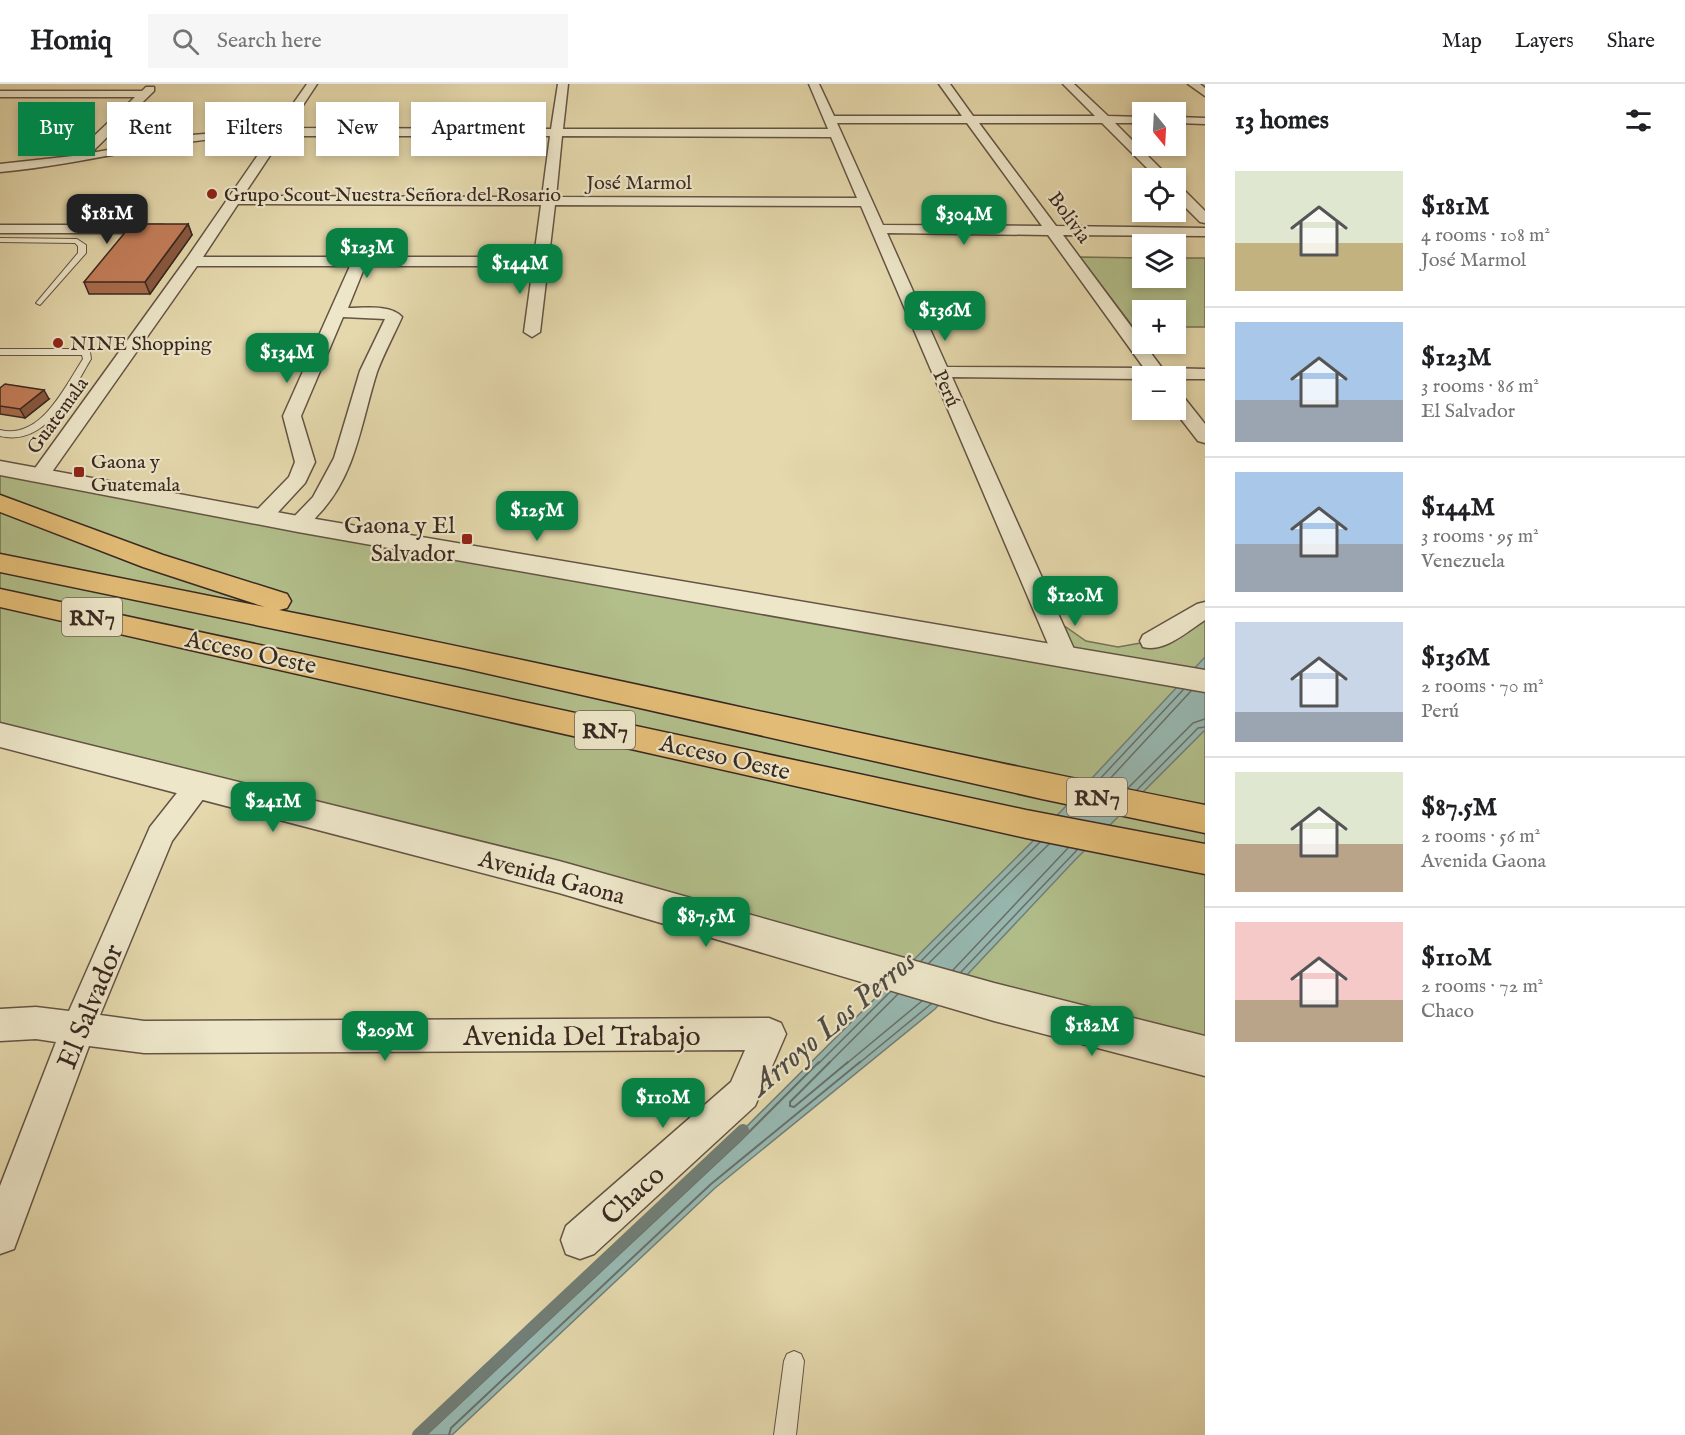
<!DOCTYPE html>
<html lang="en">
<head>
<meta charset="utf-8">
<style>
	:root { --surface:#fff; --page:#f6f6f6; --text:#202124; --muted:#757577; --line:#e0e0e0; --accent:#0b8043 }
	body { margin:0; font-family:"IM FELL English",serif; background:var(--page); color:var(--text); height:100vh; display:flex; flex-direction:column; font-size:22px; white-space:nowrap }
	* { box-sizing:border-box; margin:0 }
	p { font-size:20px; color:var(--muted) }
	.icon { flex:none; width:33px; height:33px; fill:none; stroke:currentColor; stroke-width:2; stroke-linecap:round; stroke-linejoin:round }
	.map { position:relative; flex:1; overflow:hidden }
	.panel { display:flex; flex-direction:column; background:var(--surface); width:480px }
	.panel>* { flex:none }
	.banner { position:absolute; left:18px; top:18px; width:570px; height:54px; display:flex; gap:12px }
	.needle { width:39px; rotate:162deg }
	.buttons { position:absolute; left:1132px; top:18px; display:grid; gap:12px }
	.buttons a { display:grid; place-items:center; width:54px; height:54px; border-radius:0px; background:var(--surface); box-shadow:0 3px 9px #0003; font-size:30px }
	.price { position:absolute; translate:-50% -51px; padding:0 14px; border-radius:12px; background:var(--accent); color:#fff; font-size:20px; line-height:39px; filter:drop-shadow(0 2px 3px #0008) }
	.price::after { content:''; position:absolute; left:50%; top:36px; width:18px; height:14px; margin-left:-9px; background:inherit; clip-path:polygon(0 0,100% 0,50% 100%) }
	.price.selected { background:#222; color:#fff }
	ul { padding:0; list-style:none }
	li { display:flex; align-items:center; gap:18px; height:150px; padding:0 30px }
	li+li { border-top:2px solid var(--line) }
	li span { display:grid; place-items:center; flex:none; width:168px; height:120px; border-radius:0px; color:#555 }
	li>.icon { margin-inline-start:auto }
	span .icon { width:72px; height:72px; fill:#fffc; stroke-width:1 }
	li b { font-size:26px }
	h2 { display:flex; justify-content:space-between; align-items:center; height:72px; padding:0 30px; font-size:26px }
	.chip { padding:0 21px; border-radius:0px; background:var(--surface); box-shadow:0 3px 9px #0003; font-size:21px; line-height:54px }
	.chip.selected { background:var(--accent); color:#fff }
	header { display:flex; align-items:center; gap:36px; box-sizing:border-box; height:84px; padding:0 30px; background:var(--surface); border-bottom:2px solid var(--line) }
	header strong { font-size:28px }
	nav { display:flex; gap:33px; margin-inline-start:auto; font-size:21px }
	.search { width:420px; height:54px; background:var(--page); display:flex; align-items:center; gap:15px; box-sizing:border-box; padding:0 21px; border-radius:0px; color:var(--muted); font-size:22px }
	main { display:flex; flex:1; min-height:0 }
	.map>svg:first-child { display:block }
	.green { fill:#b2bf8b; stroke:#767456; stroke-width:1.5 }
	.water { fill:#97b8b1; stroke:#717e77; stroke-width:1.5 }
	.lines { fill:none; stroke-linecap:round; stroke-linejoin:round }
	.shore-far1 { stroke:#687069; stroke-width:1.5 }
	.shore { stroke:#687069; stroke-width:2 }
	.stream { stroke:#717e77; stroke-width:12 }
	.service-casing { stroke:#645444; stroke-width:2 }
	.minor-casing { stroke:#645444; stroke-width:3 }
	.tertiary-casing { stroke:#645444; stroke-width:3 }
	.motorway-casing { stroke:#392821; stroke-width:3 }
	.service { fill:#ede6c9; fill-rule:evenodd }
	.minor { fill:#ede6c9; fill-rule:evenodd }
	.tertiary { fill:#ede6c9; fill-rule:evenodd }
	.motorway { fill:#e2bc76; fill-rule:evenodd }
	.wall { fill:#a96c4d; stroke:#392821; stroke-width:1.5 }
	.shaded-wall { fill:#89583f; stroke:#392821; stroke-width:1.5 }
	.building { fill:#c47e5a; stroke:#392821; stroke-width:1.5 }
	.poi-dot { fill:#8f2418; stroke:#ede6c9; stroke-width:2 }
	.labels { text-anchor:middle; stroke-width:4.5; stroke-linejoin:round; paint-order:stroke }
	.far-street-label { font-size:20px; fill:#392821; stroke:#ede6c9 }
	.far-poi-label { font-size:20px; fill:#392821; stroke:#ede6c9; text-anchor:start }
	.shield { fill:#ede6c9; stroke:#6f6153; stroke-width:1.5 }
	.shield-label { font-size:22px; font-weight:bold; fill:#392821 }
	.poi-label { font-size:24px; fill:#392821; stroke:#ede6c9; text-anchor:end }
	.street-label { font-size:24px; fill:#392821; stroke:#ede6c9 }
	.near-street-label { font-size:28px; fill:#392821; stroke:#ede6c9 }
	.near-water-label { font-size:32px; font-style:italic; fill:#504c45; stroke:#ede6c9 }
</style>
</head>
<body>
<header>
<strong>Homiq</strong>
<div class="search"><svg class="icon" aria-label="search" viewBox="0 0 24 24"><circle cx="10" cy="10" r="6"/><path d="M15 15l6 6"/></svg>Search here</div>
<nav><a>Map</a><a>Layers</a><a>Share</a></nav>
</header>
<main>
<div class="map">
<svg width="1205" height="1351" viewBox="0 0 1205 1351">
	<rect width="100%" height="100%" fill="#e4d8ac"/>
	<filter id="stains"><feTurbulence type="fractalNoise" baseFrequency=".00333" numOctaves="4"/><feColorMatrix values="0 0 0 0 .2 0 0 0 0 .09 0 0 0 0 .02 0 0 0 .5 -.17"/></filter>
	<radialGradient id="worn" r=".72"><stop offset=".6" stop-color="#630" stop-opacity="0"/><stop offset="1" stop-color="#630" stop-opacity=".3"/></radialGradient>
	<!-- green -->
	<path class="green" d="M1080 173 1143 174V194H1176V174H1205V243H1176V226H1143V242L1133 243Z
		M0 384 1065 574 1046 529 1086 557 1118 563 1152 557 1205 526V972L0 651Z"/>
	<!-- water -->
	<path class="water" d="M1205 573V646L1074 777 935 925 715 1104 452 1351H418L736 1053 1037 753Z"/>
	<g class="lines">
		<!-- shore-far1 -->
		<path class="shore-far1" d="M1097 698 1183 606
			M1106 699 1191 607
			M1128 704 1193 639 1205 635
			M1137 706 1198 644 1205 643
			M921 877 1040 758
			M929 879 1049 760
			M953 886 1068 764
			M961 888 1077 766
			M818 980 890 908
			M828 980 898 910
			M846 980 922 917
			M858 980 931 920"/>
		<!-- shore -->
		<path class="shore" d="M830 978 790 1018V1022L794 1023 848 978
			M426 1351 740 1057 819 978
			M449 1351 451 1344 711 1100 860 978"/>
		<!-- stream -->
		<path class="stream" d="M418 1351 743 1046"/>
		<defs>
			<path id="service" d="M0 154 77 155 86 161V169L40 221 36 219 78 169V162L75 159 0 158Z
				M0 265H86L90 268 91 275C71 308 47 363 0 352V346C41 356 64 304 83 275L82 271H0Z
				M794 1267 801 1270 804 1277 796 1351H774L784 1277 787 1270Z"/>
			<path id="minor" d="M307 0H317L288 44 551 45 558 0H568L563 45H828L809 0H819L834 32H962L939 0H950L973 32H1095L1063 0H1074L1108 32 1143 33V39H1115L1170 94H1157L1102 39H979L1056 142 1205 144V152L1063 151 1162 284 1205 285V295H1176V292H1143V295L952 293 1078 574 1075 580 1066 583 1057 580 1054 574 861 122 555 121 540 248 532 253 524 248 533 182H365L348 224C363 224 391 220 402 233 394 251 384 269 377 288 361 338 356 393 317 432 309 442 304 448 290 445L287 440 313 413 334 374 360 287 385 235 343 233 301 332 315 378 305 399 269 438 262 439 255 438 251 433 255 428 289 393 295 378 283 332 350 182H197L47 395H33L30 391 33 387 187 174 271 52C180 51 91 80 0 88V80L73 72 135 13H0V7H142L146 3H154V7L91 69 192 51 276 44ZM837 39H967L1042 142 883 141ZM283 52H550L542 113 243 112ZM562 52 831 53 857 114 556 113ZM238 120 541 121 534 173H203ZM887 149 1048 151 1144 284 947 283Z
				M1188 0H1200L1205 4V12Z
				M1176 33 1205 34V40L1176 39Z
				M1176 102 1181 103 1205 127V139L1200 138 1176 114Z
				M0 141H164L171 145 164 149H0Z
				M1176 310 1182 311 1205 340V359L1198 357 1174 326Z
				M1205 518V536C1188 547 1164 569 1143 563L1140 557 1143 551 1197 520Z
				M198 692 208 695 212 703 172 757 100 931 144 937 769 934 781 939 786 950 755 1022 594 1170 580 1175 566 1170 561 1156 566 1142 731 998 745 966 144 969 89 962 14 1165 0 1170V1102L56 958 36 955 0 957V925L36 923 69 927 150 743 188 695Z"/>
			<path id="tertiary" d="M0 377 298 432 1205 586V608L298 448 0 391Z
				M0 639 559 777 994 899 1205 952V992L994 937 559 809 0 663Z"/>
			<path id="motorway" d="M0 411 163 471 287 510 291 517 287 524 279 526C589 587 896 660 1205 721V749L1042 715 463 584 0 488V470L265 523 143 483 0 428Z
				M0 505 1026 726 1205 760V790L1026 754 0 523Z"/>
		</defs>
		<!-- service casing -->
		<use href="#service" class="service-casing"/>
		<!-- minor casing -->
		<use href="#minor" class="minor-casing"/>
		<!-- tertiary casing -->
		<use href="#tertiary" class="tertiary-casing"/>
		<!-- motorway casing -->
		<use href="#motorway" class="motorway-casing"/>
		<!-- service -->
		<use href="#service" class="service"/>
		<!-- minor -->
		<use href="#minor" class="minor"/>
		<!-- tertiary -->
		<use href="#tertiary" class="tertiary"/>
		<!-- motorway -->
		<use href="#motorway" class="motorway"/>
	</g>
	<!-- wall -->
	<path class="wall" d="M188 140 192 151 150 210H89L84 198Z
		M0 304 49 315 25 334 0 330Z"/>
	<!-- shaded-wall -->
	<path class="shaded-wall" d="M188 140 192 151 150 210 145 198Z
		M44 306 49 315 25 334 20 325Z"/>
	<!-- building -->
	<path class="building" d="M132 140H188L145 198H84Z
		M5 300 44 306 20 325 0 322V304Z"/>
	<!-- markers -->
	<g class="poi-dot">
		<circle cx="212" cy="110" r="6"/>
		<circle cx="58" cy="259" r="6"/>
		<rect x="73" y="382" width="12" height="12" rx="3"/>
		<rect x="461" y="449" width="12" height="12" rx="3"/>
	</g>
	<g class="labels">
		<!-- far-street labels -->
		<g class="far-street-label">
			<text x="639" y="105">José Marmol</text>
			<text transform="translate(1070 133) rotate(54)" y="7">Bolivia</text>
			<text transform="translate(947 304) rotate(66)" y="7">Perú</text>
			<text transform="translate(57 331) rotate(-54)" y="7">Guatemala</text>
		</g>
		<!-- far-poi labels -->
		<g class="far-poi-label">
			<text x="224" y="117">Grupo Scout Nuestra Señora del Rosario</text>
			<text x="70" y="266">NINE Shopping</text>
			<text x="91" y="384">Gaona y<tspan x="91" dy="23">Guatemala</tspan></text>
		</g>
		<!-- shield labels -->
		<g class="shield">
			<rect x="62" y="514" width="60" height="38" rx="4.5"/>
			<rect x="575" y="627" width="60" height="38" rx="4.5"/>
			<rect x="1067" y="694" width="60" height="38" rx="4.5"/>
		</g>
		<g class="shield-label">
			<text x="92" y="541">RN7</text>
			<text x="605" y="654">RN7</text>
			<text x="1097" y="721">RN7</text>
		</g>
		<!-- poi labels -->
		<g class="poi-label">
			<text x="455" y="449">Gaona y El<tspan x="455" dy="28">Salvador</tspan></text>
		</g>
		<!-- street labels -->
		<g class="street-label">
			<text transform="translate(251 568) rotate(12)" y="8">Acceso Oeste</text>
			<text transform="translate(725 673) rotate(13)" y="8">Acceso Oeste</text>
			<text transform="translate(552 793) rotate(15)" y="8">Avenida Gaona</text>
		</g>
		<!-- near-street labels -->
		<g class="near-street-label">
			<text transform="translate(89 922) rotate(-68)" y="10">El Salvador</text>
			<text x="582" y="961">Avenida Del Trabajo</text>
			<text transform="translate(632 1110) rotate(-42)" y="10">Chaco</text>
		</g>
		<!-- near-water labels -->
		<g class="near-water-label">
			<text transform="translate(832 938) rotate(-40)" y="11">Arroyo Los Perros</text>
		</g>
	</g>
	<rect width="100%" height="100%" filter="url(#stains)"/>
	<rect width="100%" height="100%" fill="url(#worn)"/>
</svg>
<div class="buttons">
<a><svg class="needle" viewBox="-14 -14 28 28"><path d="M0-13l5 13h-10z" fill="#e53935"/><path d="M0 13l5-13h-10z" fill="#757577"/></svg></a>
<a><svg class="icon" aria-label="locate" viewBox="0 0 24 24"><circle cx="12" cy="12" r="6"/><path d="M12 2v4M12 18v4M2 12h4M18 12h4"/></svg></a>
<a><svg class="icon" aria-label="layers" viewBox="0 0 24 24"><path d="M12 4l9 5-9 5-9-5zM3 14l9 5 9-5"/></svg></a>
<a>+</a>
<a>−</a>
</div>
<b class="price selected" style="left:107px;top:161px">$181M</b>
<b class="price" style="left:964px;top:162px">$304M</b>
<b class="price" style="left:367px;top:195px">$123M</b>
<b class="price" style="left:520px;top:211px">$144M</b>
<b class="price" style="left:945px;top:258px">$136M</b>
<b class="price" style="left:287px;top:300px">$134M</b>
<b class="price" style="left:537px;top:458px">$125M</b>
<b class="price" style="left:1075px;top:543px">$120M</b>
<b class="price" style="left:273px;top:749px">$241M</b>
<b class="price" style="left:706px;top:864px">$87.5M</b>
<b class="price" style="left:1092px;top:973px">$182M</b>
<b class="price" style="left:385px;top:978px">$209M</b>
<b class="price" style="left:663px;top:1045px">$110M</b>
<div class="banner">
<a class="chip selected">Buy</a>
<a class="chip">Rent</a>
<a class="chip">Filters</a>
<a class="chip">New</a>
<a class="chip">Apartment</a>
</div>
</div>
<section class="panel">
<h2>13 homes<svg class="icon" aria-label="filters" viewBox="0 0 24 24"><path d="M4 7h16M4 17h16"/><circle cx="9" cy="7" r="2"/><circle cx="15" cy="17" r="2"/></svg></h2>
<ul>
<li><span style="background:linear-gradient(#dfe7d0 60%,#c2b280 0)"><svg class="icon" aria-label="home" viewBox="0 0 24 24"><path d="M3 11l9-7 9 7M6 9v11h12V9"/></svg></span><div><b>$181M</b><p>4 rooms · 108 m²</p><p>José Marmol</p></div></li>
<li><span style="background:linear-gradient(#a9c7e8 65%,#9aa5b1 0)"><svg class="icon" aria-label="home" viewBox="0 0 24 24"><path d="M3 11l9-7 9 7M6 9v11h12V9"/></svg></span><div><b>$123M</b><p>3 rooms · 86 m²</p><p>El Salvador</p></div></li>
<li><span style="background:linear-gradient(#a9c7e8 60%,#9aa5b1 0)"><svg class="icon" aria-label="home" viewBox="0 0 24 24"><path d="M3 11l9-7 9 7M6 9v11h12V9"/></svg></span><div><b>$144M</b><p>3 rooms · 95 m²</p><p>Venezuela</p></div></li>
<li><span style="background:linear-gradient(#c9d6e8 75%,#9aa5b1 0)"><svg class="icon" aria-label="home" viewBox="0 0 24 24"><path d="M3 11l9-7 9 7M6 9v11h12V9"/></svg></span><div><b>$136M</b><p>2 rooms · 70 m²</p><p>Perú</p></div></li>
<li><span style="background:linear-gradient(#dfe7d0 60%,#b9a48a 0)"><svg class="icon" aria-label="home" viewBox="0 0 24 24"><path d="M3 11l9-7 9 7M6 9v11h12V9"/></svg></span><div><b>$87.5M</b><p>2 rooms · 56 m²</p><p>Avenida Gaona</p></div></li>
<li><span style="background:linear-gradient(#f6c9c9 65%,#b9a48a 0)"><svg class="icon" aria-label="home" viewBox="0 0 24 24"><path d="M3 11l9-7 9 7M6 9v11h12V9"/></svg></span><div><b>$110M</b><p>2 rooms · 72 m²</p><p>Chaco</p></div></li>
</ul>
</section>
</main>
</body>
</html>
